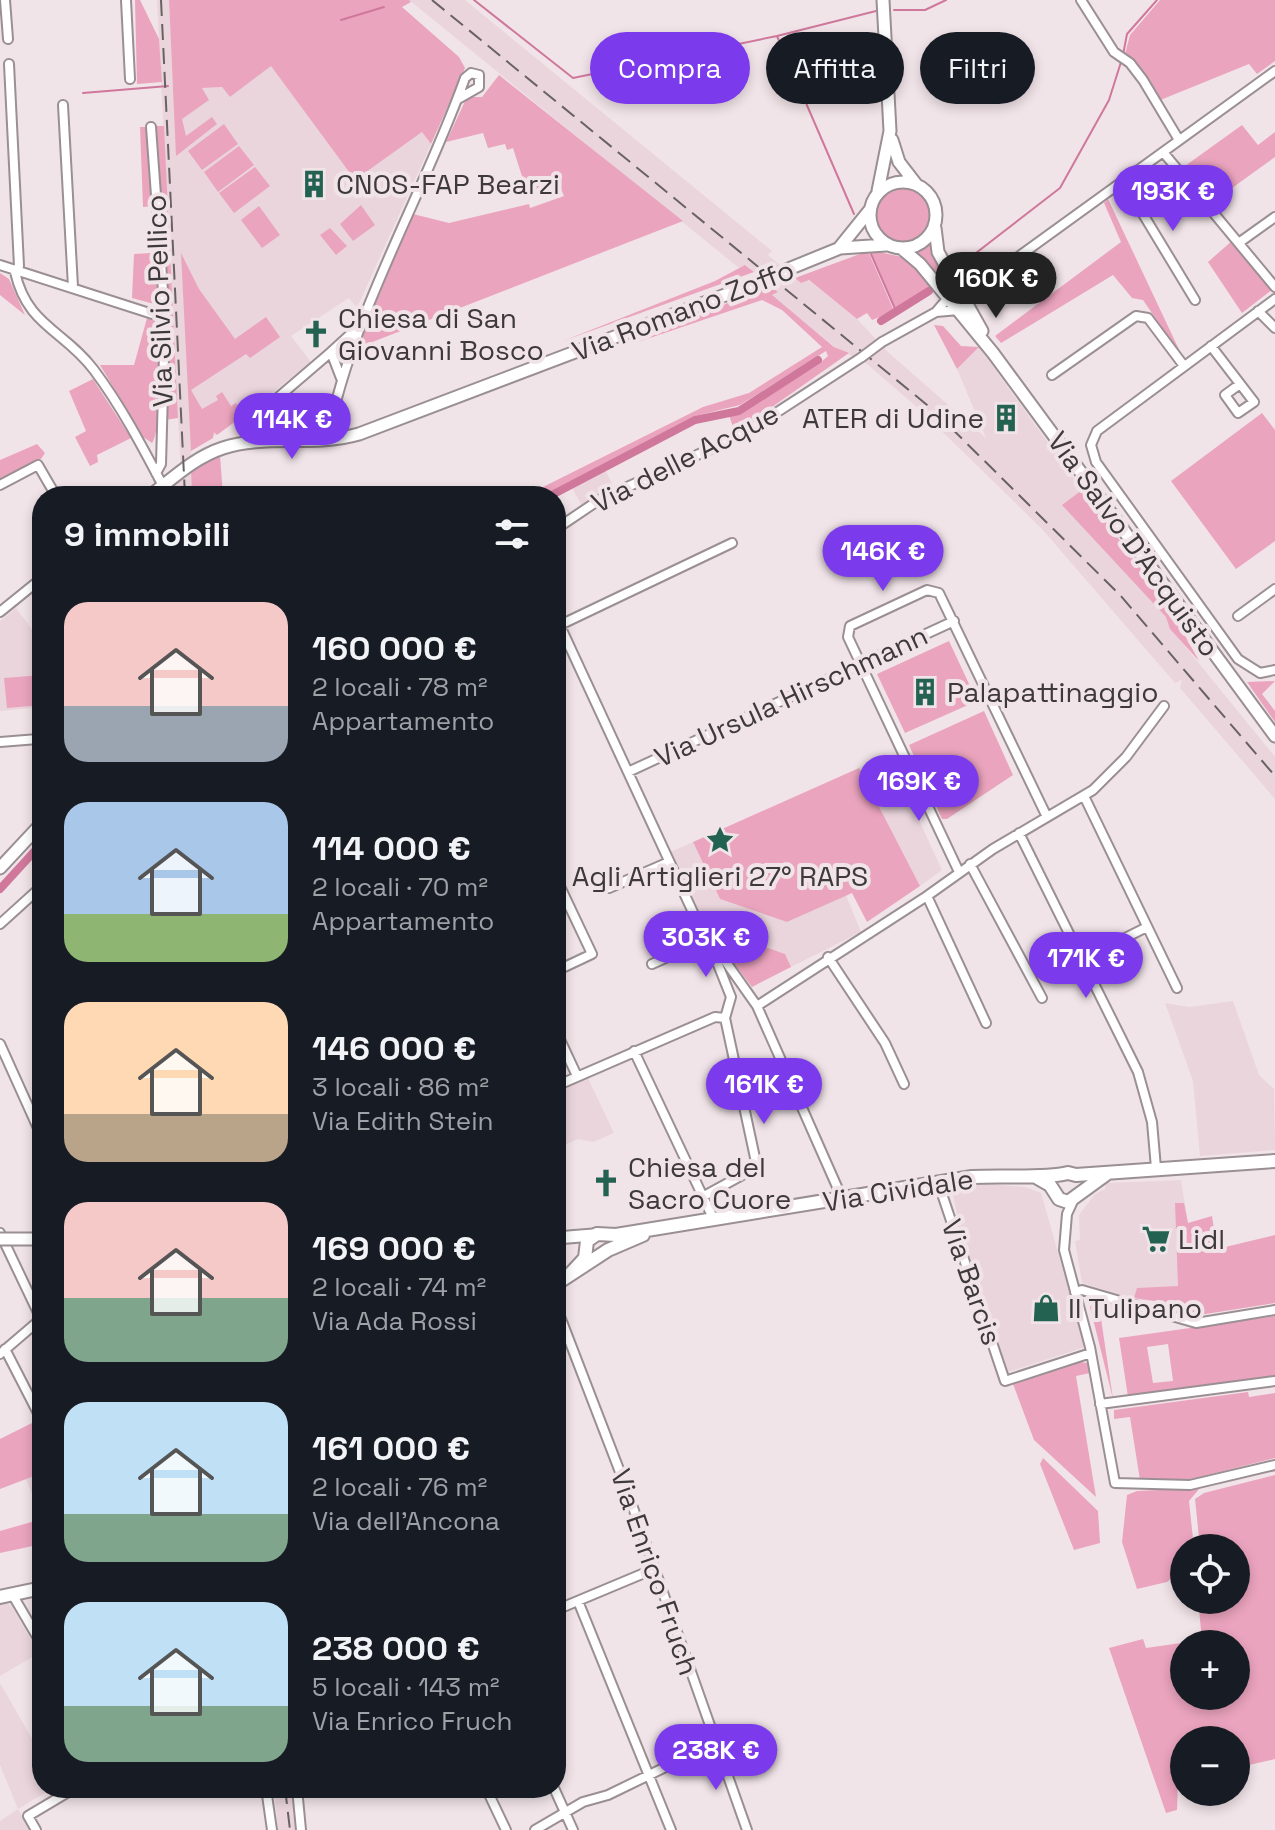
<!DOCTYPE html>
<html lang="it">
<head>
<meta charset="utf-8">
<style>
	:root { --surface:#171b24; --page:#242831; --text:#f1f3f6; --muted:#9ea1a6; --accent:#7c3aed }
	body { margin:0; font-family:"Space Grotesk",sans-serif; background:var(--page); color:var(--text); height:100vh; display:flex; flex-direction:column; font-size:30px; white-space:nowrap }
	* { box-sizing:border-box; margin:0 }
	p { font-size:26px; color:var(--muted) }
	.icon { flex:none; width:44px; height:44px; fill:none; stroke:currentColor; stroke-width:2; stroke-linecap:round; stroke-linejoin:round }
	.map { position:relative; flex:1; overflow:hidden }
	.details { position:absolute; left:32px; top:486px; width:534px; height:1312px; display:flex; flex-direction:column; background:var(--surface); border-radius:32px; box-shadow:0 4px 12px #0003 }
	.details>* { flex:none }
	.banner { position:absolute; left:590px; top:32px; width:564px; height:72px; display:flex; gap:16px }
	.fabs { position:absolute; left:1170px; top:1534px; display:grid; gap:16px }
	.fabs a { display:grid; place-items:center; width:80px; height:80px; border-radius:50%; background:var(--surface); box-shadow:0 4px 12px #0003; font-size:40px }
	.price { position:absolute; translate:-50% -68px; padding:0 18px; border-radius:28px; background:var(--accent); color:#fff; font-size:26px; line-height:52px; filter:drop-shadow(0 2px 4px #0008) }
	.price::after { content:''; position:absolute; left:50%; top:48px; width:24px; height:18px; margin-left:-12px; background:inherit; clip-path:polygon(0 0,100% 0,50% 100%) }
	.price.on { background:#222; color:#fff }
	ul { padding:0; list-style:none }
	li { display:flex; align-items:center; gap:24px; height:200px; padding:0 32px }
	li span { display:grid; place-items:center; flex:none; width:224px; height:160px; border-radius:24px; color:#555 }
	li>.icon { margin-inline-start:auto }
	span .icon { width:96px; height:96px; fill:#fffc; stroke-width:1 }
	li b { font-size:34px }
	h2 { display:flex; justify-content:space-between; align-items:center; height:96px; padding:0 32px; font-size:34px }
	.chip { padding:0 28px; border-radius:36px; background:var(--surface); box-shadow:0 4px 12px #0003; font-size:28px; line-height:72px }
	.chip.on { background:var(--accent); color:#fff }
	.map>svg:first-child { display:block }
	.built { fill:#ead5dc }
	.green { fill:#eba4be; fill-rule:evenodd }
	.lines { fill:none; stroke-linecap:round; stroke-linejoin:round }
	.stream { stroke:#cf789b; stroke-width:2 }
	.canal { stroke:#cf789b; stroke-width:8 }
	.street-casing { stroke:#9a8f93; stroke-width:12 }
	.secondary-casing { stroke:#9a8f93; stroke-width:15 }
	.primary-casing { stroke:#9a8f93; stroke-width:16 }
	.street { stroke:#fff; stroke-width:8 }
	.secondary { stroke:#fff; stroke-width:11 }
	.primary { stroke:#fff; stroke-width:12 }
	.rail { stroke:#696264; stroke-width:2; stroke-dasharray:16 8; stroke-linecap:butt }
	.street-bridge-casing { stroke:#9a8f93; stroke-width:12; stroke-linecap:butt }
	.secondary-bridge-casing { stroke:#9a8f93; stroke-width:15; stroke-linecap:butt }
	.street-bridge { stroke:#fff; stroke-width:8 }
	.secondary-bridge { stroke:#fff; stroke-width:11 }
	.labels { text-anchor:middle; stroke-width:8; stroke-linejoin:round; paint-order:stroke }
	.poi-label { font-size:28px; fill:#3e393a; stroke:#f1e4e8; text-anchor:start }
	.street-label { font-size:28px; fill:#3e393a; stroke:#f1e4e8 }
</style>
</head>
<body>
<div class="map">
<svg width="1275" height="1830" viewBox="0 0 1275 1830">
	<rect width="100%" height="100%" fill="#f1e4e8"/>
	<!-- built -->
	<path class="built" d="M157 0H169L173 89 222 87 230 97 271 65 355 180 422 132 431 144 357 308 349 298 291 336 311 362 244 415 191 451 192 496H159L181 476Z
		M409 0H465L772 251 768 255 795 278 801 283 808 280 857 319 889 353 986 438 957 369 979 347 1082 490 1063 505 1166 617 1171 629 1275 757V799L1180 688 1182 680 1175 683 1042 529 919 409 867 364 835 347 771 295 778 292 746 265 739 268Z
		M604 468 614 487 582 506 571 486Z
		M16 608 36 635 42 630V707L0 711V621Z
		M889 755 942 870 920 886 859 768Z
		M693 842 720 899 787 922 846 895 861 932 791 967 785 954 703 923 670 852Z
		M1233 1001 1259 1075 1274 1089 1275 1150 1200 1156 1193 1081 1165 1003 1189 1007Z
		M588 1078 614 1133 593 1142 578 1139 556 1149V1092Z
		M1181 1180 1188 1223 1193 1316 1161 1306V1302L1149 1298 1148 1303 1082 1283 1075 1241 1080 1240 1079 1215 1095 1194 1105 1189 1106 1183Z
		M989 1184 1025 1187 1041 1193 1085 1347 1008 1372 962 1236 951 1186Z
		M42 1473V1518L26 1479Z
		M6 1603 11 1605 39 1653 0 1676V1604Z
		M0 1683 42 1756V1788H53L18 1809 30 1830H0V1821L18 1809 0 1765Z
		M274 1788H292L296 1830H278Z"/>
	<!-- green -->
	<path class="green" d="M135 0H140L159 39 162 82 137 84Z
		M169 0H409L411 2 402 7 459 57 465 68 431 144 422 132 355 180 271 66 230 97 222 87 202 88 209 100 182 119 186 136 212 117 217 124 176 156Z
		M1160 0H1275V61L1257 74 1249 64 1158 101 1130 57 1125 54 1130 35Z
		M499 75 683 221 357 348 413 214 449 223 529 204 530 208 564 196 558 182 527 192 513 148 507 150 505 144 488 148 483 133 446 142 467 97H482Z
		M224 124 238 144 202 170 188 151Z
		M1242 125 1258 145 1275 132V157L1214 201 1185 166Z
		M156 126H164L178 418 165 420 167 323Z
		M140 127H146L155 206 143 207Z
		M239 146 254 165 218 192 204 172Z
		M255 167 270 186 234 213 219 193Z
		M876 214a28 28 0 1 1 56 0a28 28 0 1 1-56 0Z
		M1108 199 1183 358 1143 300 1132 298 1113 275 1001 343 995 336 1121 242 1104 203Z
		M361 205 375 225 353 241 340 224Z
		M259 206 280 235 262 248 241 220Z
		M330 228 347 246 336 255 320 235Z
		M932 240 954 287 948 292 912 252Z
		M1233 240 1273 289 1242 313 1208 262Z
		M870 250 902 257 933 286 896 310Z
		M868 251 894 311 872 320 867 313 857 319 809 280 801 283 795 278Z
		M151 253 158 258 159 298 154 304 132 298 134 254Z
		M181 253 199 289 235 339 266 317 280 337 250 358 246 354 191 390 202 409 218 400 216 396 222 392 231 406 236 403 244 415 217 435 214 432 213 438 191 451Z
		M745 265 754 272 563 341 715 281Z
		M0 273 9 279 25 315 0 295Z
		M769 285 778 292 772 295 834 347 849 353 735 433 729 415 741 413 820 363 828 356 826 351 740 405 695 416 543 496H525L703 407 749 393 822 347 782 310 762 300 638 342Z
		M147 318 159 323C159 347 163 427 152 443L143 437 100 365H134Z
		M934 325 943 326 961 346 979 347 957 369Z
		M93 379 131 438 97 455 98 462 90 466 75 437 86 431 69 391Z
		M1262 413 1275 430V541L1236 569 1171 481Z
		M37 444 45 453 41 459 0 480V460Z
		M220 455 223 496H192L191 469Z
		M1082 490 1182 623V630L1199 661 1170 629 1166 617 1062 505Z
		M949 641 977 701 905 733 877 674Z
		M42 675V705L7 708 4 678Z
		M1275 681 1262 694 1275 711V722L1247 682Z
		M984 711 1013 775 947 819H942L909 745Z
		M859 768 920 886 867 922 852 893 787 922 720 899 693 842Z
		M721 931 785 954 791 967 752 987 719 944Z
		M1175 1203H1184L1188 1223 1212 1216 1217 1249 1275 1235V1303L1193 1316 1161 1306V1302L1134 1298 1137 1288 1178 1286Z
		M1096 1299 1117 1305 1116 1309 1100 1312 1113 1399 1090 1307Z
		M1275 1316V1376L1128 1397 1119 1338ZM1168 1344 1173 1381 1153 1383 1147 1347Z
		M1081 1362 1087 1363 1090 1373 1076 1376 1096 1497 1034 1440 1013 1384Z
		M1248 1392 1249 1397 1275 1393V1458L1188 1480H1140L1130 1417 1114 1419V1410Z
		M34 1422 42 1438V1473L0 1489V1439Z
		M1043 1458 1098 1511 1100 1543 1074 1550 1040 1464Z
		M1275 1475V1759L1236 1768V1740H1184V1781L1178 1782 1177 1810 1166 1813 1109 1648 1143 1639 1146 1648 1202 1640 1198 1600H1236V1548H1200L1195 1499 1204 1493ZM1184 1644H1236V1696H1184Z
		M1200 1488 1189 1501 1194 1548H1184V1568L1167 1582 1137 1589 1122 1542 1127 1495 1137 1491Z
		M42 1519V1544L0 1553V1531Z"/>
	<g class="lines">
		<!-- stream -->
		<path class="stream" d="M474 0 573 78 777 36 854 214
			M894 10H925L946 0
			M341 20 384 7
			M777 36 876 11
			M1123 55 1127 34 1157 0
			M83 93 168 86
			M871 254 896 311
			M954 270 1060 188 1109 100 1121 62"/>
		<!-- canal -->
		<path class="canal" d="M881 321 929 291
			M550 496 695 420 739 411 818 360
			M0 889 42 843"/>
		<defs>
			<path id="street" d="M5 0 8 39
				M126 0 130 79
				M1081 0 1114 52 1130 63 1143 80 1179 140
				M9 64 19 266 15 272
				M63 105 73 287
				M151 127 165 318 161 464 156 473
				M1163 152 1275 287
				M1123 181 1195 300
				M1240 242 1275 217
				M0 265 165 318
				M15 272C27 326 64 330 94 370 121 406 142 446 163 486
				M1275 299 1097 431 1091 445 1096 462 1238 659 1260 673 1275 670
				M1258 311 1275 328
				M936 312C954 290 951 293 977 286
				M882 342 936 312 959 310 968 304 978 286 1275 71
				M1211 346 1254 402 1238 413 1225 395 1240 384
				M1052 375 1136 316 1148 318 1184 366
				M341 378 331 352 354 331
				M268 406 331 352
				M327 441C352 312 421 201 465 78L471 73 479 75V87L458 99
				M0 485 38 465 56 496
				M556 529 599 500 745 433 862 357
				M0 612 42 578
				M1238 616 1275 589
				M556 617 697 921 757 1006 842 1198
				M560 625 732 543
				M0 742 38 739
				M628 772 954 621
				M1084 796 1177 988
				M1019 833 1138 1072 1152 1122 1156 1168
				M970 864 1042 998
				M959 872 848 637 850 626 927 590 939 593 1047 817
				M556 878 592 954 556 971
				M609 888 669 862
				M927 896 986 1023
				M0 924 42 886
				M713 952 731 997 725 1018
				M828 957 885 1043 904 1084
				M1083 959 1147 927
				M652 964 708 939
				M757 1006 927 896 993 849 1093 790 1126 757 1164 706
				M556 1031 577 1076
				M0 1044 42 1137
				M634 1051 713 1218
				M556 1086 715 1017 725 1018
				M938 1182 1005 1381 1091 1353
				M704 1196 757 1167 725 1018
				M1073 1201 1067 1214 1064 1250 1090 1347 1115 1483 1190 1485 1275 1465
				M0 1233 41 1319
				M1075 1292 1082 1290 1196 1323 1275 1310
				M556 1306 625 1485 747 1830
				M5 1349 42 1421
				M0 1354 42 1318
				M1100 1404 1275 1381
				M12 1594 42 1645
				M578 1601 671 1830
				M556 1610 654 1569
				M262 1788 267 1795 272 1830
				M297 1788 301 1830
				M486 1788 506 1830
				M554 1788 573 1830
				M36 1830 28 1816 75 1788
				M535 1830 583 1802 608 1795 715 1743"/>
			<path id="secondary" d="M892 140 899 162 916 184
				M870 215a33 33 0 1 1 66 0a33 33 0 1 1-66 0Z
				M878 191 890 131 883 0
				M935 228 938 252 982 331
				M840 247 869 211
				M901 248 920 264 993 353 1275 736
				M791 268 840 248 886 245
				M150 496C173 478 195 457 223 448 264 434 314 447 359 434L762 281
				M0 868 42 823
				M556 1238 593 1235"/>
			<path id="primary" d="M1036 1177 1050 1185 1059 1199 1068 1202 1108 1173
				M571 1273 585 1258 587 1241 597 1234 616 1235 972 1177C1002 1175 1043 1179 1068 1173L1076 1175 1275 1161
				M556 1284 608 1250 643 1235
				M0 1597 42 1588"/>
		</defs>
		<!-- street casing -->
		<use href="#street" class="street-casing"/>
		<!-- secondary casing -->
		<use href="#secondary" class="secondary-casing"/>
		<!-- primary casing -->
		<use href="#primary" class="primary-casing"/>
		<!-- street -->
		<use href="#street" class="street"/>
		<!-- secondary -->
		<use href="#secondary" class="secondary"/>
		<!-- primary -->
		<use href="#primary" class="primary"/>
		<!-- rail -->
		<path class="rail" d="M161 0 185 496
			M432 0 932 409 1120 595 1275 776
			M285 1788 290 1830"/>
		<defs>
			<path id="street-bridge" d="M862 357 882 342"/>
			<path id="secondary-bridge" d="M762 281 791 268
				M0 1239H42"/>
		</defs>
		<!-- street-bridge casing -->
		<use href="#street-bridge" class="street-bridge-casing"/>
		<!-- secondary-bridge casing -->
		<use href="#secondary-bridge" class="secondary-bridge-casing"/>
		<!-- street-bridge -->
		<use href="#street-bridge" class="street-bridge"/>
		<!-- secondary-bridge -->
		<use href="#secondary-bridge" class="secondary-bridge"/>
	</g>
	<!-- icons -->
	<defs>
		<symbol id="building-bare" viewBox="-9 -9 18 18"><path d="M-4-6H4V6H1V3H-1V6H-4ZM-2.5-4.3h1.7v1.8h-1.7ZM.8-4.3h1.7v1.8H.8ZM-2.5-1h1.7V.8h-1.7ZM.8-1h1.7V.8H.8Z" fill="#236250" stroke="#f1e4e8" stroke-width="2.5" paint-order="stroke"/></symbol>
		<symbol id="church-bare" viewBox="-9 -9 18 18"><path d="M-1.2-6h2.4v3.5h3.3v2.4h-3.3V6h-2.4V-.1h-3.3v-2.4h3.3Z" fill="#236250" stroke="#f1e4e8" stroke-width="2.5" paint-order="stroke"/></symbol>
		<symbol id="sight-bare" viewBox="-9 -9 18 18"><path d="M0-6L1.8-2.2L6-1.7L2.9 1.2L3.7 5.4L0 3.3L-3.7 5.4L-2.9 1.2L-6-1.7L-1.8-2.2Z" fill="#236250" stroke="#f1e4e8" stroke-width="2.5" paint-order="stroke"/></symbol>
		<symbol id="supermarket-bare" viewBox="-9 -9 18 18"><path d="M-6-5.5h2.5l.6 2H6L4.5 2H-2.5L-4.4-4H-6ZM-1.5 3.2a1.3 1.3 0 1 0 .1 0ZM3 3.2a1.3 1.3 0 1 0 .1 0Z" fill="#236250" stroke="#f1e4e8" stroke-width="2.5" paint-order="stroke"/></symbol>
		<symbol id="shop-bare" viewBox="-9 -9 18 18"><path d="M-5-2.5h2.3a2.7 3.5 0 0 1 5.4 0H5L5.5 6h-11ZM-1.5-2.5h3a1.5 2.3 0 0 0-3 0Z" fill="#236250" stroke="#f1e4e8" stroke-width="2.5" paint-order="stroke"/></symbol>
	</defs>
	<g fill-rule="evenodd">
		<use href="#building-bare" x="294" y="164" width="40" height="40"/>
		<use href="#church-bare" x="296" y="314" width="40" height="40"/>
		<use href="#building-bare" x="986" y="398" width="40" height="40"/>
		<use href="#building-bare" x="905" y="672" width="40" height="40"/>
		<use href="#sight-bare" x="700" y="820" width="40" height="40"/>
		<use href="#church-bare" x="586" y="1163" width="40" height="40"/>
		<use href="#supermarket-bare" x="1136" y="1219" width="40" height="40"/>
		<use href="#shop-bare" x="1026" y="1288" width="40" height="40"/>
	</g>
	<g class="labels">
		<!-- poi labels -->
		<g class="poi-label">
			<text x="336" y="194">CNOS-FAP Bearzi</text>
			<text x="338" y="328">Chiesa di San<tspan x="338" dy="32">Giovanni Bosco</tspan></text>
			<text x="984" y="428" text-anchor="end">ATER di Udine</text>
			<text x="947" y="702">Palapattinaggio</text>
			<text x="720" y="886" text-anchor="middle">Agli Artiglieri 27° RAPS</text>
			<text x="628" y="1177">Chiesa del<tspan x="628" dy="32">Sacro Cuore</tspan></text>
			<text x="1178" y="1249">Lidl</text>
			<text x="1068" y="1318">Il Tulipano</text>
		</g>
		<!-- street labels -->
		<g class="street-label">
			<text transform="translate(159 301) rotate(-92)" y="10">Via Silvio Pellico</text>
			<text transform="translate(683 310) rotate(-21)" y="10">Via Romano Zoffo</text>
			<text transform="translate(685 458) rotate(-27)" y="10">Via delle Acque</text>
			<text transform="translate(1134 544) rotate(54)" y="10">Via Salvo D'Acquisto</text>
			<text transform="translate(791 696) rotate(-25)" y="10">Via Ursula Hirschmann</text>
			<text transform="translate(898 1190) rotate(-9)" y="10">Via Cividale</text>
			<text transform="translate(972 1282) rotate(71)" y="10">Via Barcis</text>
			<text transform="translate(655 1572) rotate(71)" y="10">Via Enrico Fruch</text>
		</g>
	</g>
</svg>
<div class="fabs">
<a><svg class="icon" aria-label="locate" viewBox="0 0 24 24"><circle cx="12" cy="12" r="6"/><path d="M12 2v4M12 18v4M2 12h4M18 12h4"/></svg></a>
<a>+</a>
<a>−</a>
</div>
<b class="price" style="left:1173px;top:233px">193K €</b>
<b class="price on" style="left:996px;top:320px">160K €</b>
<b class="price" style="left:292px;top:461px">114K €</b>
<b class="price" style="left:883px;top:593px">146K €</b>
<b class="price" style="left:919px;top:823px">169K €</b>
<b class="price" style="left:706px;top:979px">303K €</b>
<b class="price" style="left:1086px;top:1000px">171K €</b>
<b class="price" style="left:764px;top:1126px">161K €</b>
<b class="price" style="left:716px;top:1792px">238K €</b>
<div class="banner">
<a class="chip on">Compra</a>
<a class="chip">Affitta</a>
<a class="chip">Filtri</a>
</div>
<section class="details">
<h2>9 immobili<svg class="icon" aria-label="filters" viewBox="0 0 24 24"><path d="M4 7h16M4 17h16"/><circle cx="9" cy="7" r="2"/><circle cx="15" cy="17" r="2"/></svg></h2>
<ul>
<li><span style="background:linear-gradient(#f6c9c9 65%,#9aa5b1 0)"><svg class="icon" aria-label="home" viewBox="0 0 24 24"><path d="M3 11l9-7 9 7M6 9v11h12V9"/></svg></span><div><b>160 000 €</b><p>2 locali · 78 m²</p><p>Appartamento</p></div></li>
<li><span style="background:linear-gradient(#a9c7e8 70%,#8fb573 0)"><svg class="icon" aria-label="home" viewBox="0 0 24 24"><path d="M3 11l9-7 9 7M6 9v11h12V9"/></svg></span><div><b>114 000 €</b><p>2 locali · 70 m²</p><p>Appartamento</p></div></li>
<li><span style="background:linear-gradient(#ffd9b3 70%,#b9a48a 0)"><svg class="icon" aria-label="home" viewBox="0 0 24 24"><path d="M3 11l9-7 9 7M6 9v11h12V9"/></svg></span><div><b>146 000 €</b><p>3 locali · 86 m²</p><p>Via Edith Stein</p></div></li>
<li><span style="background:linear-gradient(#f6c9c9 60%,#7fa58c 0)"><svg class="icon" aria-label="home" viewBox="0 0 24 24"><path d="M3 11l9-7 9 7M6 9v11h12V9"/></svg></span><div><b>169 000 €</b><p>2 locali · 74 m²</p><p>Via Ada Rossi</p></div></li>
<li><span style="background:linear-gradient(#bfe0f5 70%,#7fa58c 0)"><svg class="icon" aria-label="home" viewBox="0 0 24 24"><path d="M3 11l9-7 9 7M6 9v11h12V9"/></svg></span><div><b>161 000 €</b><p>2 locali · 76 m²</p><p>Via dell'Ancona</p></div></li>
<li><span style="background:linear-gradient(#bfe0f5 65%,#7fa58c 0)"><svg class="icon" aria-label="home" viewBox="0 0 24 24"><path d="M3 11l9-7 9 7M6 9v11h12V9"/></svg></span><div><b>238 000 €</b><p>5 locali · 143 m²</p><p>Via Enrico Fruch</p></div></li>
</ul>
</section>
</div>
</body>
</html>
